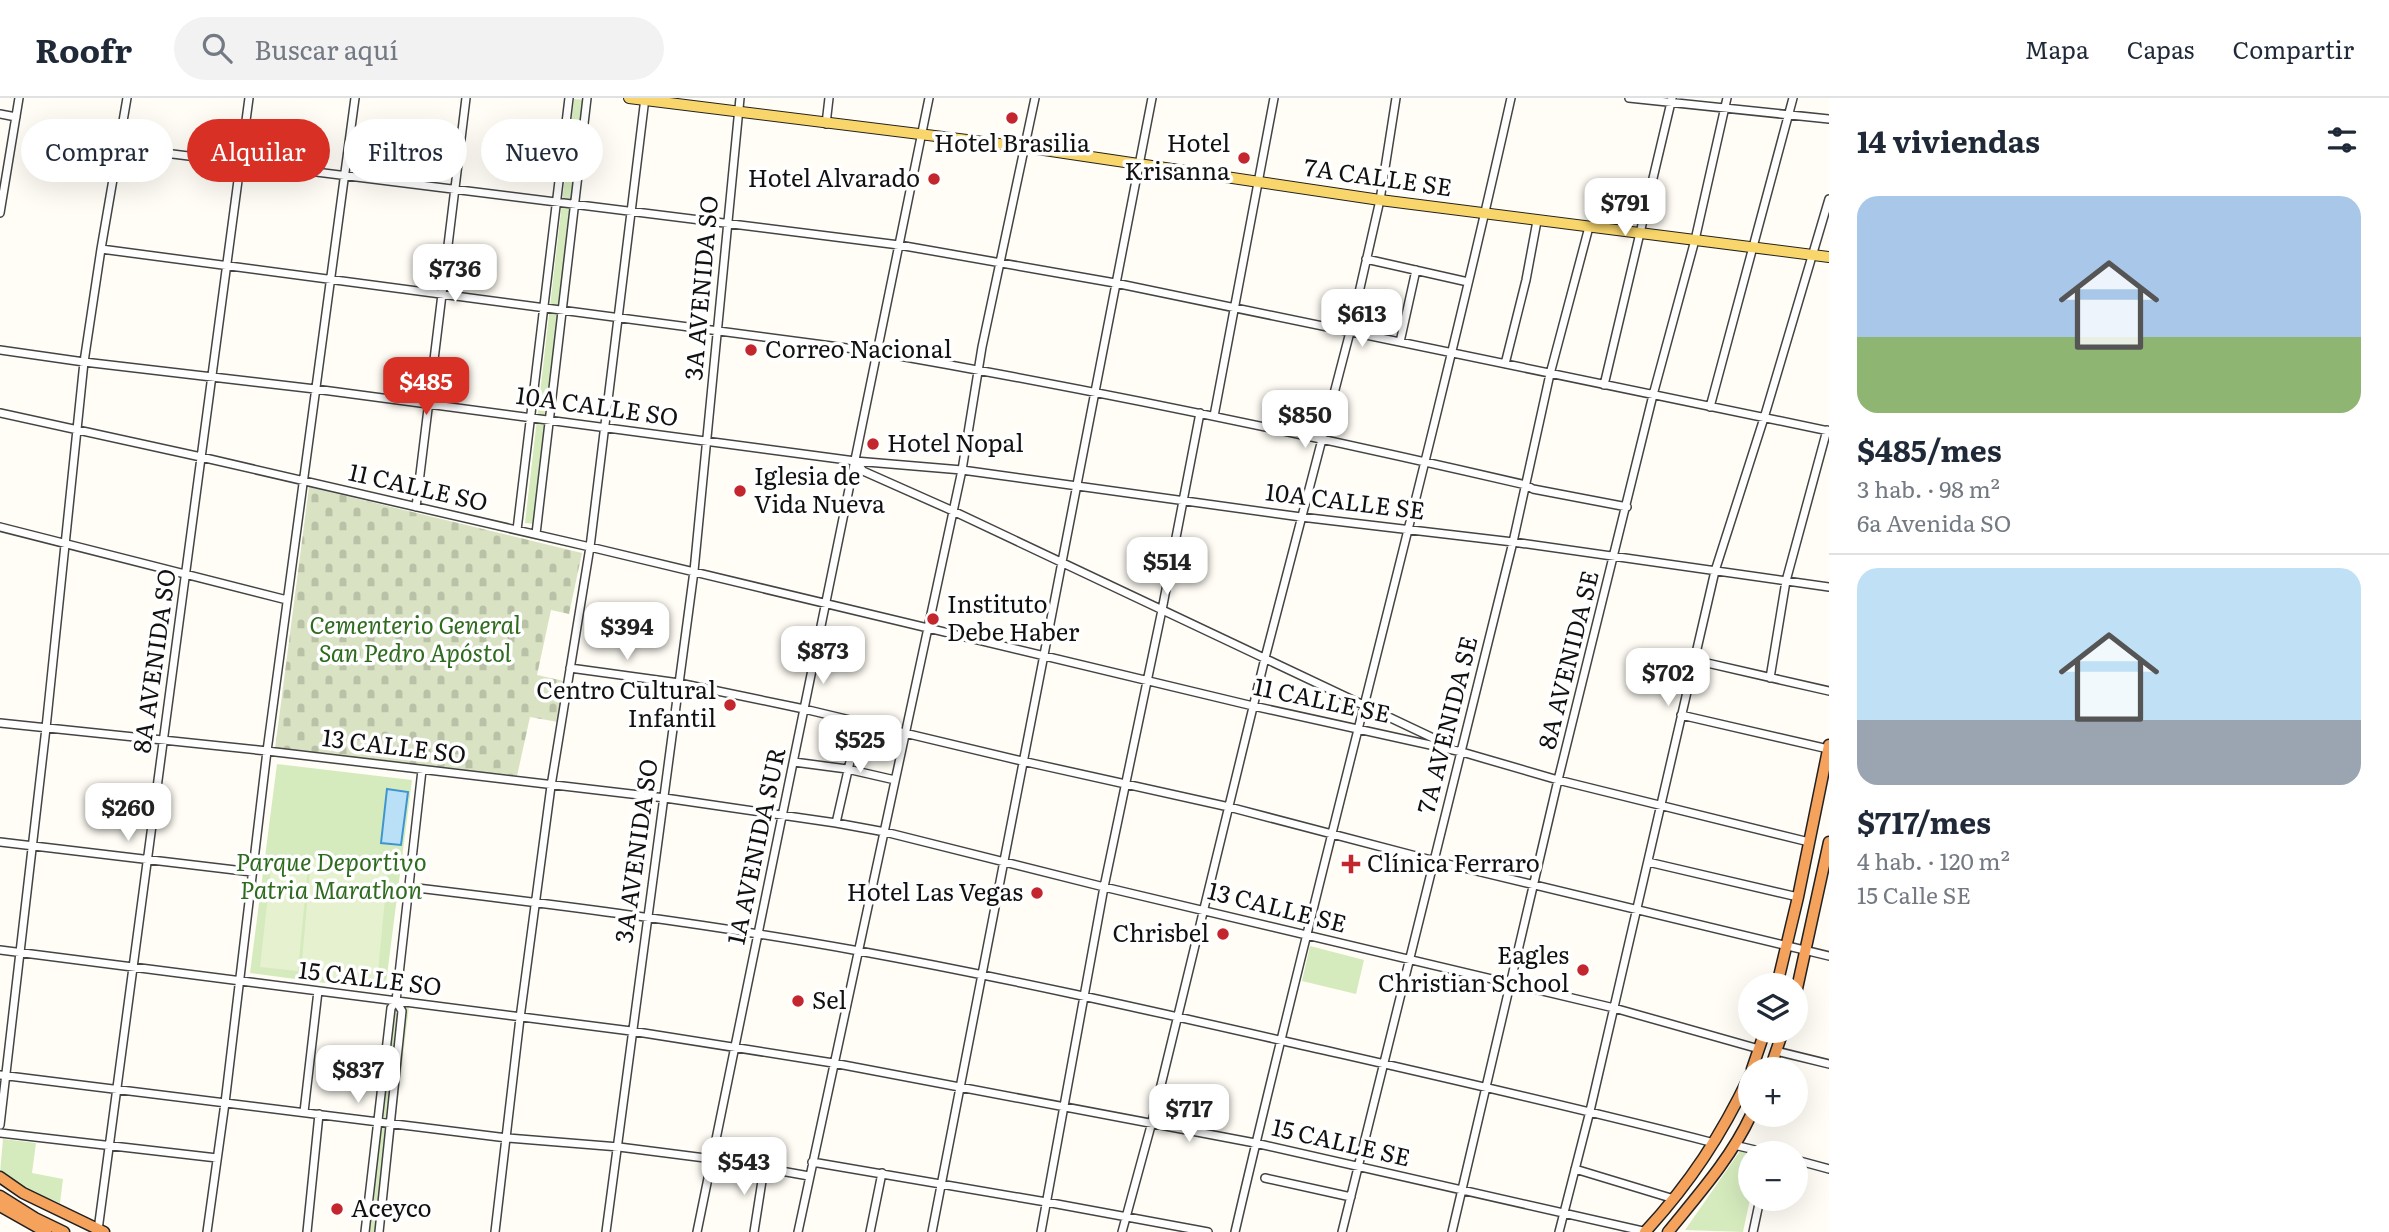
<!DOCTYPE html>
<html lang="es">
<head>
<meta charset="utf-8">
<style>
	:root { --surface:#fff; --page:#f2f2f3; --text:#1f2937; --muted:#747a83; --line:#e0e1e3; --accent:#d93025 }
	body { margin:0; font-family:Literata,serif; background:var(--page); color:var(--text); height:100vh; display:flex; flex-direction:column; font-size:26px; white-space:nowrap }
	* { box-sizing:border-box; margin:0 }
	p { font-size:23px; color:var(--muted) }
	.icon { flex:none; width:38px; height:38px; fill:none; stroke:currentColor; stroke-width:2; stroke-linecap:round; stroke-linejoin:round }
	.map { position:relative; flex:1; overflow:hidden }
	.panel { display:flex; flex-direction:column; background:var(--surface); width:560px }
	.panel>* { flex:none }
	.top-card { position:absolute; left:21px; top:21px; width:665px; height:63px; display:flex; gap:14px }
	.tools { position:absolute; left:1738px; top:875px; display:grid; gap:14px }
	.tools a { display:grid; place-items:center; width:70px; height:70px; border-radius:50%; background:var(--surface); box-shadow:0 7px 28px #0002; font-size:35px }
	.price { position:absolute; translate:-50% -60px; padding:0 16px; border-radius:14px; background:#fff; color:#222; font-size:23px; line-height:46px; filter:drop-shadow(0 2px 4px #0008) }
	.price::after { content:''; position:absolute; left:50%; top:42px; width:21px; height:16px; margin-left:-10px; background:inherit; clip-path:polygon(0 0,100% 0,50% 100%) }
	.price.current { background:var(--accent); color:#fff }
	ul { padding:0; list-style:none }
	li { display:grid; align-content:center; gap:14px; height:371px; padding:0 28px }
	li+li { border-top:2px solid var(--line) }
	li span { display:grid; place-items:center; height:217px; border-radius:21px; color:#555 }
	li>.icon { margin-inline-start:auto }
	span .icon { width:126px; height:126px; fill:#fffc; stroke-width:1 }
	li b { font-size:30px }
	h2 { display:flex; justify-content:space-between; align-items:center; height:84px; padding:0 28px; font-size:30px }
	.pill { padding:0 24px; border-radius:32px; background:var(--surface); box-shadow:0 7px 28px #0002; font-size:24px; line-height:63px }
	.pill.current { background:var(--accent); color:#fff }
	header { display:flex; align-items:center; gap:42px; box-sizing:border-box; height:98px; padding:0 35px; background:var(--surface); border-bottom:2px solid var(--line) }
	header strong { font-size:33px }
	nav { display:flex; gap:38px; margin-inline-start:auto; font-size:24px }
	.search { width:490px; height:63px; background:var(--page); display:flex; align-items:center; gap:18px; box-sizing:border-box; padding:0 24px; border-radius:38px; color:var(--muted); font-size:26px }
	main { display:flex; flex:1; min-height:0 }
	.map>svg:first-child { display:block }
	.cemetery { fill:url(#cemetery-stones) }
	.park { fill:#d5ebbd }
	.pitch { fill:#e6f2cf }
	.water { fill:#b9e0f7; stroke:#3f96cf; stroke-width:2 }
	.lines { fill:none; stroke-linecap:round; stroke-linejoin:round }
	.minor-casing { stroke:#444; stroke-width:10 }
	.major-casing { stroke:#222; stroke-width:12 }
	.highway-casing { stroke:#222; stroke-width:13 }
	.minor { stroke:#fff; stroke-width:7 }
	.major { stroke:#f9d66b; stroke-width:10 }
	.highway { stroke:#f5a25d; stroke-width:10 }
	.poi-dot { fill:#c4262e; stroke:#fff; stroke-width:2.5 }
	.labels { text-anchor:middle; stroke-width:7; stroke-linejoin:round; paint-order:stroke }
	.poi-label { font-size:24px; fill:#111; stroke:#fff; text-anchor:start }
	.street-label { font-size:24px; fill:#111; stroke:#fff }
	.park-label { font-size:24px; font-style:italic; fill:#2f6b1f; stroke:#fff }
</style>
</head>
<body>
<header>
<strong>Roofr</strong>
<div class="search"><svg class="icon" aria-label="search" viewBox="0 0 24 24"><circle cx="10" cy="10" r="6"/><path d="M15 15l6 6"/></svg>Buscar aquí</div>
<nav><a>Mapa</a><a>Capas</a><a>Compartir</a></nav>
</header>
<main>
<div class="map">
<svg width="1829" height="1134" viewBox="0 0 1829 1134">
	<defs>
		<pattern id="cemetery-stones" width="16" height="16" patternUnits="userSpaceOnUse" patternTransform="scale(1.75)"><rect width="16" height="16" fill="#d9e3c4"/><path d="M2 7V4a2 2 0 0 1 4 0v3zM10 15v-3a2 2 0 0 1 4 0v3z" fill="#b9c2a7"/></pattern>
	</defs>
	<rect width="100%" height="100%" fill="#fffdf5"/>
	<!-- cemetery -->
	<path class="cemetery" d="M309 389 582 455 569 516 551 512 537 577 564 583 558 624 530 619 517 678 275 651Z"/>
	<!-- park -->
	<path class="park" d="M574 1 586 2 536 426 525 425Z
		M277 666 412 682 385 893 250 875Z
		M1310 848 1364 862 1356 896 1302 883Z
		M388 898 410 900 382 1134H361Z
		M3 1041 36 1045 32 1075 63 1081 60 1105 29 1093 0 1075Z
		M1740 1053 1750 1056V1101L1743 1134 1685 1132Z"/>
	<!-- pitch -->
	<path class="pitch" d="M311 761 388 769 377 884 301 875Z
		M272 762 308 767 298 873 260 869Z"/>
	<!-- water -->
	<path class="water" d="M387 691 408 694 401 747 381 745Z"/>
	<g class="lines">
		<defs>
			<path id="minor" d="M1629 0 1829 21
				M0 16 16 19
				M826 26 829 0
				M117 49 899 147 1115 185 1829 333
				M0 115 19 0
				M101 151 877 254C1095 292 1311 337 1526 387L1533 391 1627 409
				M1366 161 1468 184
				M1400 244 1416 172
				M0 252 84 264 315 291 855 363 962 372 1301 419 1513 444 1829 489
				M1505 266 1526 182 1537 123
				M1604 287 1672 0
				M1710 309 1793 0
				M0 315 201 359 590 449 1253 608 1462 654 1558 682 1809 744
				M1214 318 1274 0
				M855 363 863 373 953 413 1450 648
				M416 409 466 0
				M0 429 287 502
				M517 432 569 0
				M536 436 587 0
				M1694 562 1829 593
				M570 570 679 585 804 611 1022 663 1229 709 1435 763 1829 858
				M1770 580 1786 483 1827 332
				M1681 617 1828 651
				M0 625 267 653 665 700 836 725 885 734 1104 789 1614 910 1759 951
				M794 664 847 671 895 682
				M836 725 859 624
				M0 744 252 774
				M1648 764 1798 799
				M409 789C559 807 710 826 859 853 1002 879 1143 911 1284 943 1428 976 1571 1008 1714 1045
				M0 852 631 933 833 965 1255 1045 1647 1134
				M1776 953 1829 966
				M0 977 507 1040 619 1049 713 1061 809 1078
				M304 1014 318 893
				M0 1027 46 630 84 264 101 151 127 0
				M0 1035 217 1060
				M1734 1047 1768 1055
				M1796 1062 1829 1071
				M812 1064 1046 1104 1208 1134
				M1575 1071 1674 1101
				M1265 1080 1351 1099
				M98 1132 249 0
				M207 1134 225 1005 267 653 355 0
				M307 1134 319 1016
				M365 1134 391 910 396 903 422 672
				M379 1134 402 913 396 903
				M495 1134 520 920 551 688 590 449 645 0
				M606 1134 694 473 740 0
				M697 1134 929 0
				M754 1134 764 1070
				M798 1134 962 372 982 249 1035 0
				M870 1134 882 1075
				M932 1134 1152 0
				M1041 1134 1104 789 1162 512 1200 315
				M1122 1134 1152 1024 1265 560 1350 234 1380 102 1396 0
				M1235 1134C1323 755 1426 380 1511 0
				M1342 1134 1513 444 1550 276 1589 129
				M1452 1134 1558 682 1653 297 1695 142 1727 0
				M1559 1134 1590 1013 1715 473 1764 320 1829 101
				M1753 1134 1760 1101"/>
			<path id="major" d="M629 0 1024 49 1380 102 1829 159"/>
			<path id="highway" d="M1777 887 1798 799 1829 647
				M1796 895 1829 744
				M1752 971 1765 933
				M1770 971 1783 933
				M0 1079 23 1095 104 1134
				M0 1098 35 1120 64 1134
				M0 1108 46 1134
				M1645 1134C1690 1085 1721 1038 1750 977
				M1668 1134C1698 1097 1731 1060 1751 1017"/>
		</defs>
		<!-- minor casing -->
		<use href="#minor" class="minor-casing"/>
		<!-- major casing -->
		<use href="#major" class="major-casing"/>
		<!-- highway casing -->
		<use href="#highway" class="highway-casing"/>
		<!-- minor -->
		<use href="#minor" class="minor"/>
		<!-- major -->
		<use href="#major" class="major"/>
		<!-- highway -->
		<use href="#highway" class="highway"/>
	</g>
	<!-- markers -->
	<g class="poi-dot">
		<circle cx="1012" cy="20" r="7"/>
		<circle cx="1244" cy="60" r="7"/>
		<circle cx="934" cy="81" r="7"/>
		<circle cx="751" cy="252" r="7"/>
		<circle cx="873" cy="346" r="7"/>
		<circle cx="740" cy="393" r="7"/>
		<circle cx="933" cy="521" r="7"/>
		<circle cx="730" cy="607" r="7"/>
		<path d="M1347.5 755.5h7v7h7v7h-7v7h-7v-7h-7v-7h7z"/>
		<circle cx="1037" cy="795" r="7"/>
		<circle cx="1223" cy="836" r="7"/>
		<circle cx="1583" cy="872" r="7"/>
		<circle cx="798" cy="903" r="7"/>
		<circle cx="337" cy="1111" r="7"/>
	</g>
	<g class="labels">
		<!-- poi labels -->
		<g class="poi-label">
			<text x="1012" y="54" text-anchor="middle">Hotel Brasilia</text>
			<text x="1230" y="54" text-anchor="end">Hotel<tspan x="1230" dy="28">Krisanna</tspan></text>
			<text x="920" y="89" text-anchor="end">Hotel Alvarado</text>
			<text x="765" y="260">Correo Nacional</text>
			<text x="887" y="354">Hotel Nopal</text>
			<text x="754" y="387">Iglesia de<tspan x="754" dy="28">Vida Nueva</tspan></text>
			<text x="947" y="515">Instituto<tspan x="947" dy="28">Debe Haber</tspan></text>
			<text x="716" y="601" text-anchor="end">Centro Cultural<tspan x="716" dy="28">Infantil</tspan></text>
			<text x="1367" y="774">Clínica Ferraro</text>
			<text x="1023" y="803" text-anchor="end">Hotel Las Vegas</text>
			<text x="1209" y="844" text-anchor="end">Chrisbel</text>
			<text x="1569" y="866" text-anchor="end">Eagles<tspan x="1569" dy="28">Christian School</tspan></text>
			<text x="812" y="911">Sel</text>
			<text x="351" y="1119">Aceyco</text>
		</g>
		<!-- street labels -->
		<g class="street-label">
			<text transform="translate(1378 80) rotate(8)" y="8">7A CALLE SE</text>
			<text transform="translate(702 190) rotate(-85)" y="8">3A AVENIDA SO</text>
			<text transform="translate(597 309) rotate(8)" y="8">10A CALLE SO</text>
			<text transform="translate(418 390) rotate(13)" y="8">11 CALLE SO</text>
			<text transform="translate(1345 404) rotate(7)" y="8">10A CALLE SE</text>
			<text transform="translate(1569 562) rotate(-76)" y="8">8A AVENIDA SE</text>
			<text transform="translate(155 563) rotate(-82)" y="8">8A AVENIDA SO</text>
			<text transform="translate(1322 603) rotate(12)" y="8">11 CALLE SE</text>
			<text transform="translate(1448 627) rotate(-76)" y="8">7A AVENIDA SE</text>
			<text transform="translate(394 649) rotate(7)" y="8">13 CALLE SO</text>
			<text transform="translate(757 748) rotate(-78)" y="8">1A AVENIDA SUR</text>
			<text transform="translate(637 753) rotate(-82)" y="8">3A AVENIDA SO</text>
			<text transform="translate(1277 810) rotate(14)" y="8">13 CALLE SE</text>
			<text transform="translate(370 881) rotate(7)" y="8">15 CALLE SO</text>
			<text transform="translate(1341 1045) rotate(13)" y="8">15 CALLE SE</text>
		</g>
		<!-- park labels -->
		<g class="park-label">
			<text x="415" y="536">Cementerio General<tspan x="415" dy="28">San Pedro Apóstol</tspan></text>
			<text x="331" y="773">Parque Deportivo<tspan x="331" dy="28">Patria Marathon</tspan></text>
		</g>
	</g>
</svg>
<div class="tools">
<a><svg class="icon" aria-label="layers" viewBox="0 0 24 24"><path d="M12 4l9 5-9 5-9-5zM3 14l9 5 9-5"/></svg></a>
<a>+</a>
<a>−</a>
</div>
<b class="price" style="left:1625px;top:140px">$791</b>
<b class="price" style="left:455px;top:206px">$736</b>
<b class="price" style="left:1362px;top:251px">$613</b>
<b class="price current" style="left:426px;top:319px">$485</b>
<b class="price" style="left:1305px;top:352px">$850</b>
<b class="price" style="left:1167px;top:499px">$514</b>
<b class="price" style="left:627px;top:564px">$394</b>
<b class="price" style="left:823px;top:588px">$873</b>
<b class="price" style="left:1668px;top:610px">$702</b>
<b class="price" style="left:860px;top:677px">$525</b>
<b class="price" style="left:128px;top:745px">$260</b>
<b class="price" style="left:358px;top:1007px">$837</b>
<b class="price" style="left:1189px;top:1046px">$717</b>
<b class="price" style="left:744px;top:1099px">$543</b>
<div class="top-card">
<a class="pill">Comprar</a>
<a class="pill current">Alquilar</a>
<a class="pill">Filtros</a>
<a class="pill">Nuevo</a>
</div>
</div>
<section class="panel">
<h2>14 viviendas<svg class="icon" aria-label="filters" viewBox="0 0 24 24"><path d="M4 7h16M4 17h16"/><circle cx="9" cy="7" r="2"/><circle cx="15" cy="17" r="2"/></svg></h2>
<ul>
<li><span style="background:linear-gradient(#a9c7e8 65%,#8fb573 0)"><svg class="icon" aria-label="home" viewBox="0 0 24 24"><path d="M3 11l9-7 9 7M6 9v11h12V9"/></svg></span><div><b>$485/mes</b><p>3 hab. · 98 m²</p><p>6a Avenida SO</p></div></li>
<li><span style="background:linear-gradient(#bfe0f5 70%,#9aa5b1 0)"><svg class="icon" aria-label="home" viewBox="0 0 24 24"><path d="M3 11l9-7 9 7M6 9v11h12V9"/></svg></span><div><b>$717/mes</b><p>4 hab. · 120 m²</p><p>15 Calle SE</p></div></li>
</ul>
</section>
</main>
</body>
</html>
